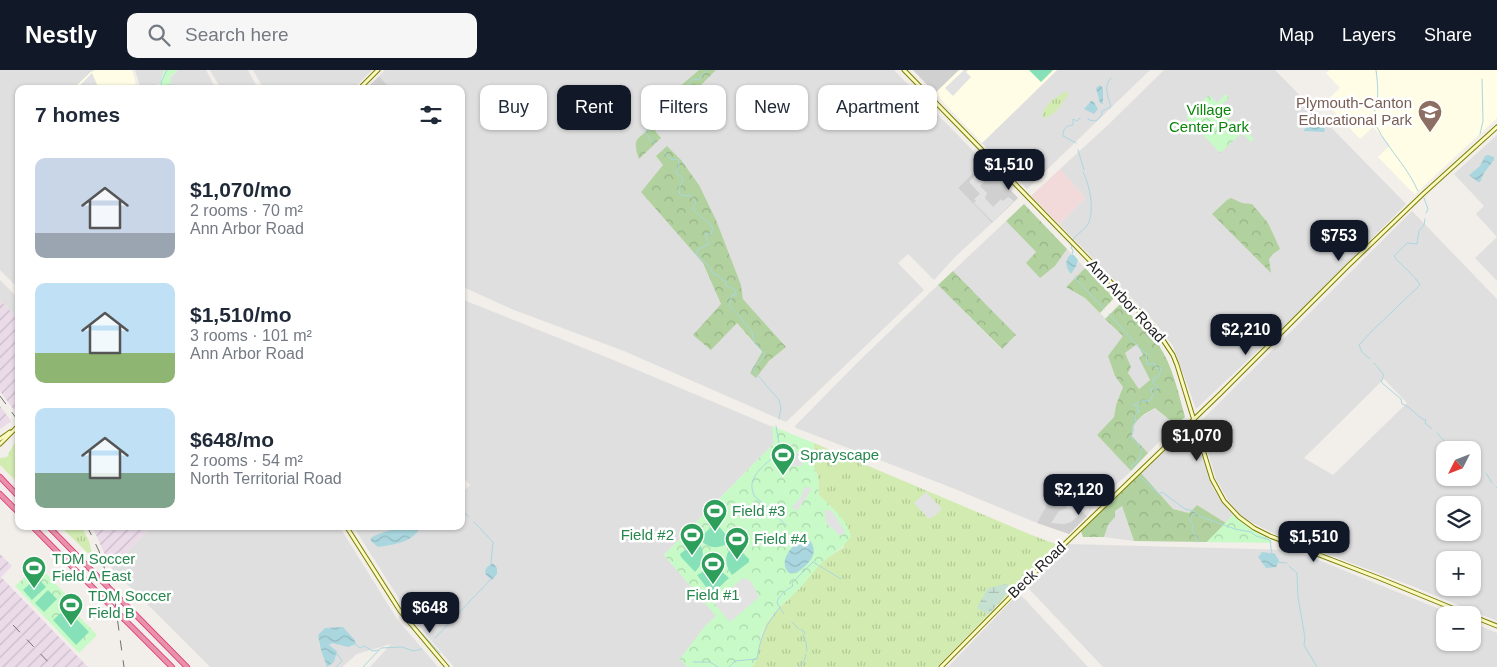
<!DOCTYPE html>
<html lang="en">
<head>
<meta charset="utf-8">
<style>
	:root { --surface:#fff; --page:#f6f6f7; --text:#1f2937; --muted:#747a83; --accent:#111827 }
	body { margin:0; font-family:Helvetica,sans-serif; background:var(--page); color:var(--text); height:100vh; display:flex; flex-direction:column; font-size:19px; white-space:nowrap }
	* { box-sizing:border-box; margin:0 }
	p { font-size:16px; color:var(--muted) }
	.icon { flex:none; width:28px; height:28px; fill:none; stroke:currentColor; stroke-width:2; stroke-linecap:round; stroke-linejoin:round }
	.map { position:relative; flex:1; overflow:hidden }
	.side { position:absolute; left:15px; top:15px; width:450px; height:445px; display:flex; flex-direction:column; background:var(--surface); border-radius:10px; box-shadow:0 1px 4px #0004 }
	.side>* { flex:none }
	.banner { position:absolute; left:480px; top:15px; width:475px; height:45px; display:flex; gap:10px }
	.needle { width:32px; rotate:228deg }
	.controls { position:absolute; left:1436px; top:371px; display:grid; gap:10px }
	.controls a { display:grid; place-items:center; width:45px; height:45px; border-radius:10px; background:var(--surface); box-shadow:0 1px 4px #0004; font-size:25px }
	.price { position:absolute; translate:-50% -42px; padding:0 11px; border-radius:10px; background:var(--accent); color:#fff; font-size:16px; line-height:32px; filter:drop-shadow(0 1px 2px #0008) }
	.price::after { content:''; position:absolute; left:50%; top:30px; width:15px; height:11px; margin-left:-8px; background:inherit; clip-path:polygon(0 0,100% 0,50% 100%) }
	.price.current { background:#222; color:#fff }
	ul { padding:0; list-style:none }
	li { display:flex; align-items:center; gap:15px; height:125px; padding:0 20px }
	li span { display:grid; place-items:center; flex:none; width:140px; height:100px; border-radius:10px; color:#555 }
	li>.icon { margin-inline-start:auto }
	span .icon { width:60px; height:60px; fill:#fffc; stroke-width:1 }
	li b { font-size:21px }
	h2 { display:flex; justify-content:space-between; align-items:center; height:60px; padding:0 20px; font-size:21px }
	.pill { padding:0 18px; border-radius:10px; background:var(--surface); box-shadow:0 1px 4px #0004; font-size:18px; line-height:45px }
	.pill.current { background:var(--accent); color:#fff }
	header { display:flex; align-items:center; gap:30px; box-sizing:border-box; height:70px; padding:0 25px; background:var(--accent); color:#fff }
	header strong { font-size:24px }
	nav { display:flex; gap:28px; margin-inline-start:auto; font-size:18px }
	.search { width:350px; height:45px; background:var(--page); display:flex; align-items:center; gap:12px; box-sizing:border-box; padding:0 18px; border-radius:10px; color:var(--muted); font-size:19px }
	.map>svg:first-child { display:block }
	.residential { fill:#e0dfdf; fill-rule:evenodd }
	.commercial { fill:#f2d9da }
	.industrial { fill:url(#industrial-furrows) }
	.education { fill:#fffde5 }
	.religious { fill:#d0d0d0 }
	.grass { fill:url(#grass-tufts) }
	.forest { fill:url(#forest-crowns); fill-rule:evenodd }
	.wetland { fill:url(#wetland-marsh) }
	.park { fill:url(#park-crowns) }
	.pitch { fill:#87e1b8 }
	.parking { fill:#e2e2e2 }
	.water { fill:url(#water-waves) }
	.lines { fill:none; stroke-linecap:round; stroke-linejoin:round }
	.stream { stroke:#aad7df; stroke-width:1 }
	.secondary-casing { stroke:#797e04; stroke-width:5 }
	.highway-casing { stroke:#dd2974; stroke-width:6 }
	.secondary { stroke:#faf9bf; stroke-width:3 }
	.highway { stroke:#e991a8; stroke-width:4.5 }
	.rail { stroke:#707070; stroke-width:1; stroke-dasharray:10 10; stroke-linecap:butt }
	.highway-bridge-casing { stroke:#dd2974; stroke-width:6; stroke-linecap:butt }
	.highway-bridge { stroke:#e991a8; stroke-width:4.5 }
	.labels { text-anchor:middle; stroke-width:5; stroke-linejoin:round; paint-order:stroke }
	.education-label { font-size:15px; fill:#785e54; stroke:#fff; text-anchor:end }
	.park-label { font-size:15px; fill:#0b850c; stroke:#fff }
	.street-label { font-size:15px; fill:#222; stroke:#fff }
	.leisure-label { font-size:15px; fill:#27864d; stroke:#fff; text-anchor:start }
</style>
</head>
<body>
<header>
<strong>Nestly</strong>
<div class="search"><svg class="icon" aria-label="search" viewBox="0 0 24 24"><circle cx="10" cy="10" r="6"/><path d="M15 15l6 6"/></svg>Search here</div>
<nav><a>Map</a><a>Layers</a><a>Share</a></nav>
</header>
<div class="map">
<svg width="1497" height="597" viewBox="0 0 1497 597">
	<defs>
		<pattern id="industrial-furrows" width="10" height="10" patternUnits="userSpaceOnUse" patternTransform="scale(1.25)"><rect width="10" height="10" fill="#ebdbe9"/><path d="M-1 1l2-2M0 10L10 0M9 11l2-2" fill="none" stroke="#c9bcc8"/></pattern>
		<pattern id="grass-tufts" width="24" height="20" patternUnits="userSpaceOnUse" patternTransform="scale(1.25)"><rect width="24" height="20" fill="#d1ebb0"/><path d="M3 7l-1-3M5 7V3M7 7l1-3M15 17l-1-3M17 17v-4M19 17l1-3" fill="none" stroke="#b3c997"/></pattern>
		<pattern id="forest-crowns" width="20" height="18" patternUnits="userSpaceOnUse" patternTransform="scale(1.25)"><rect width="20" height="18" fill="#b1d19e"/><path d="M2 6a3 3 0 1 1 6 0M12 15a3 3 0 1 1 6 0" fill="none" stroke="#98b388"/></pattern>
		<pattern id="wetland-marsh" width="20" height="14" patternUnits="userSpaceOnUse" patternTransform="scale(1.25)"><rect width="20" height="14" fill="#c6e0d2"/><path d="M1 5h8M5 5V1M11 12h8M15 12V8" fill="none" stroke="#aac0b4"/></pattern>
		<pattern id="park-crowns" width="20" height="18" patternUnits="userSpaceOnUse" patternTransform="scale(1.25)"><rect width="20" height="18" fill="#c8fac8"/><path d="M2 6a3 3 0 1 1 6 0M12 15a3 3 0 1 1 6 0" fill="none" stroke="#acd6ac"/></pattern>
		<pattern id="water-waves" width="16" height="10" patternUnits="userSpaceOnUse" patternTransform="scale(1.25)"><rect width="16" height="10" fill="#aad7df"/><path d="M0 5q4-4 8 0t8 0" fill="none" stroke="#92b8bf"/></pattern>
	</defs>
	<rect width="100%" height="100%" fill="#f2eee9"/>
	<!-- residential -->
	<path class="residential" d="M0 0H95L91 2 76 16 79 19H19V219L0 200Z
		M135 0H164L160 14 156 15 157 19H141Z
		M178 0H206L216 19H170L169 9Z
		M210 0H248L258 19H221Z
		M253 0H372L353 19H264Z
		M385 0H894L984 92 958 118 992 153 957 185 934 210 908 184 898 193 924 220 786 352 624 281 514 240 461 216V19H391L379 6ZM706 199 741 215 743 229 786 277 769 291 756 307 750 303 762 283 721 234Z
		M1057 0H1150L1027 119 982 73Z
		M1164 0H1275L1406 134 1302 239 1196 339 1173 276 1157 255 1128 224 1059 154 1085 128 1060 99 1109 54Z
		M1497 65V211L1475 188 1497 167 1476 144 1484 136 1454 104Z
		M1412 141 1497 229V551L1412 516 1277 465 1243 448 1228 430 1216 409 1199 353ZM1384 309 1407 333 1333 405 1304 388ZM1445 380H1472V408H1445ZM1445 435H1472V462H1445ZM1445 490H1472V518H1445Z
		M1006 151 1036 182 1055 196 1067 179 1085 198 1066 217 1085 228 1123 266 1115 306 1124 317 1116 335 1114 347 1097 365 1131 401 1094 435 1087 446 1056 417 1037 453 950 417 796 358 795 356 859 291 938 215 1001 279 1016 266 953 201Z
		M0 210 19 229V250L0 230Z
		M461 229 611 289 773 357 774 373 664 485 717 546 705 556 687 597H454L410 546 353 456H461V424L470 415 461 404Z
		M1137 274 1143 285 1140 288 1150 310 1139 319 1128 303 1124 283Z
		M1155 338 1176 355 1148 383 1132 366V359L1137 350Z
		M1189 357H1193L1213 418 1220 429 1233 445 1226 453 1197 435 1189 443 1173 439 1141 403Z
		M1122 436 1134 471 1104 467 1108 455 1115 447V441Z
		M152 456H339L397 549 438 597H370L391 574 357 584 342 597H210L111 498Z
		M1068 474 1288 480 1301 483 1454 545H1445V572H1472L1473 553 1497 563V597H1103L1030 520 1029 512Z
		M1019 523 1088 597H948Z"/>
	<!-- commercial -->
	<path class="commercial" d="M1060 99 1085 128 1059 154 1031 126Z"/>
	<!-- industrial -->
	<path class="industrial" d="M0 230 19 250V347L0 321Z
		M0 336 11 351 0 359Z
		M92 456H152L111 498Z
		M0 484 12 496 1 507 88 597H0Z"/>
	<!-- education -->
	<path class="education" d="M95 0H132L136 14 121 19H79L76 16 91 2Z
		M959 0H1057L982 73 935 23Z
		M1330 0H1497V48L1415 124 1417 127 1378 87 1390 75 1373 57 1360 69 1325 32 1340 18 1326 3Z"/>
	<!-- religious -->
	<path class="religious" d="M913 0H959L935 23Z
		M379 6 391 19H366Z
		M984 92 1018 128 992 153 958 118Z
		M1056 417 1087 446 1069 464 1037 453Z"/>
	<!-- grass -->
	<path class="grass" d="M1065 22H1068V24C1063 34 1054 47 1043 48 1041 36 1056 27 1065 22Z
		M19 370V414L0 395V388L7 387 14 374Z
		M814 373 1029 464 1058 475 1017 515 937 597H752L766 553 781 536 800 518 821 492 844 477 827 433 819 425 818 406 812 393Z
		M60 456H81L89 471 93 488Z"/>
	<!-- forest -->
	<path class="forest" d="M699 0H716L655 61 661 68 639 89C630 63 642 72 650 54 655 44 656 30 659 19L678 18Z
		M667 76 681 90 699 115 716 150 741 215 743 229 786 277 769 291 756 308 750 303 762 282 737 253 711 280 693 265 721 234 703 193 641 122 663 95 656 86Z
		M1231 128 1242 133 1252 134 1268 153 1280 179 1273 184 1269 189 1271 203 1212 144 1227 130Z
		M1024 134 1067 179 1055 196 1040 208 1026 193 1036 182 1006 151Z
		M1085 198 1114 228 1100 243 1085 228 1066 217Z
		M953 201 1016 265 1002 279 938 215Z
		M1120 234C1132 247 1148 259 1158 274 1173 296 1178 322 1185 347L1176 355 1155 338C1143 345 1132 350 1132 366L1148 383 1131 401 1097 365 1114 347 1116 335 1123 317 1115 306 1108 286 1123 266 1105 249ZM1137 274 1143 285 1139 288 1150 310 1139 319 1128 303 1131 297 1125 283Z
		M1141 403 1173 439 1189 443 1197 435 1226 453 1207 472 1134 471 1122 436 1115 441V447L1108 455 1104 467H1083L1081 461Z"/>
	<!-- wetland -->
	<path class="wetland" d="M1005 514 1008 515 1009 521 989 544 977 538 986 521 989 518Z"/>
	<!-- park -->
	<path class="park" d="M164 0H178L169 8 171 10 170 19H161L160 14Z
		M1226 24 1229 27 1220 37 1236 58 1249 56 1245 60 1254 69 1251 72 1242 63 1220 83 1193 54 1183 63 1181 61 1190 52 1186 46 1209 25 1217 33Z
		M772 356 814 373 812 393 818 406 819 425C832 438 846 448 851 466 842 480 834 482 823 492 814 499 808 510 800 518 789 529 777 538 768 551 757 565 761 588 752 597H687L680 589 705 556 716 546 664 485 774 373Z
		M1233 445 1252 460 1271 470 1272 473 1207 472Z
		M38 495 71 530 67 534 97 565 79 583 15 516Z"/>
	<!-- pitch -->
	<path class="pitch" d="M1029 0H1053L1041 12Z
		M714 454H717L731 471C719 480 709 479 699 469Z
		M698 470C705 482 705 492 695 502L681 487 680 484Z
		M734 474 749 489V492L732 505C724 494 724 484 734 474Z
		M715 500 721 501 729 508 714 522H710L697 505 704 501Z
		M37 507 46 517 32 530 23 520Z
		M48 520 57 529 44 542 35 533Z
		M66 538 89 562 76 575 53 550Z"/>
	<!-- parking -->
	<path class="parking" d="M964 0H968L966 2 971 7 953 26 945 18Z
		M92 3 99 19H79L78 17Z
		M983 97 990 106 980 116 987 123 985 128 993 137 1001 129 1003 131 1008 127 1014 131 993 152 974 133 976 131 974 129 980 124 969 112Z
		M786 382 802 383V396H789V395L787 396 783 393 781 383Z
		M805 417 811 418V420L797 441 792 437 801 427Z
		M926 422 942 439 932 448 931 447 929 449 914 433Z
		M1067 432 1078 443V446L1071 452 1064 454 1051 453 1059 441 1067 438 1065 435Z
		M827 440 832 441 834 444 845 461 843 465H839L831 457 830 458 825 450 826 447 824 441Z
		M743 508 751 511 759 527 730 552 714 533Z"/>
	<!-- water -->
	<path class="water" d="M1100 15 1103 18V34L1100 33 1096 18Z
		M1091 31H1093L1098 39 1094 44 1084 39Z
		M1315 48 1325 59 1324 62 1303 61Z
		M1488 85 1494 87V90L1484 103 1480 112H1478L1469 105 1480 96 1485 86Z
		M1070 185H1074L1078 190 1076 196 1071 204C1066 198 1064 191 1070 185Z
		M1445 391V408H1449L1445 412 1441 410 1437 404 1440 396Z
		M398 456H421C413 473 395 474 378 477L371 471V468C379 462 390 462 398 456Z
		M804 468H808C818 479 814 488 804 497 799 501 796 505 789 503 777 491 792 475 804 468Z
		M1262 482 1275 484 1279 490 1276 497 1266 498 1258 487Z
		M493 493 497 498V504L492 510 486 505 485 501 487 497Z
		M343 557 354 569 356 574 348 577 332 573 329 575 337 581 334 592 327 597 321 580 318 565 325 558Z"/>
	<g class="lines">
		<!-- stream -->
		<path class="stream" d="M1376 0C1378 15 1380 35 1372 46 1382 74 1406 93 1418 121
			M162 19 161 12 167 0
			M1088 48 1089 50 1096 51 1102 45V41L1111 37C1108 27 1103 16 1111 8
			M1480 64 1483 51 1482 9
			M655 73 650 70 646 61 655 58 656 55 669 39V32L675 29 693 9 699 10 702 5 707 0
			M1076 73 1063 66C1063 58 1066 56 1073 55V49L1077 51 1080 48
			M1078 80 1084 100
			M663 81 672 90 677 89C682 93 677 98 676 103L682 107 683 110 678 120 680 124 684 126 690 125 696 132 692 139C697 141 697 144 701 147 706 151 709 152 713 158L711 164H705L709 174 697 180V185L710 197 713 204 717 205 726 212V216C731 217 737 219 736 225H732L729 235C733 242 741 245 743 252L748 256 752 262 753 269 765 285 753 300 779 330 781 338 779 349
			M1424 128 1428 139 1426 143
			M1072 171C1075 165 1082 162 1086 157 1096 145 1090 115 1083 102
			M1072 175 1071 178 1073 180 1072 185
			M1076 206V209L1104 239
			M1109 244 1135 273
			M1370 289 1362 282 1359 275 1371 262 1420 215C1414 204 1402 197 1394 186L1407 173 1417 174 1419 161 1424 155 1425 149
			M1374 293 1384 305 1381 311 1382 313 1401 329 1402 334C1412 337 1418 349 1426 350L1425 353 1432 359
			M776 356 779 373
			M1437 363 1448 375 1456 377 1460 380
			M779 379V383C770 390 750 404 752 418 752 421 754 423 754 426L765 435 787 456
			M1132 398 1131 396 1137 392 1142 382 1137 372 1131 367 1134 360 1132 356 1136 352 1135 345 1140 341 1137 340 1138 337 1134 335 1144 330 1149 332 1153 325 1150 319H1156L1158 317 1153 313V309L1158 307 1161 301 1160 298H1156L1154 293 1147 295 1146 283 1140 279 1136 274
			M1486 403 1492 413
			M1139 406 1158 423V425L1162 422 1185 439 1194 441 1199 446 1235 459 1251 462 1256 466 1270 470 1272 485
			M1496 417 1497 418
			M461 439 469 447
			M1195 443 1192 445 1190 451 1193 455 1192 461 1197 468V472
			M474 452 493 472 491 494
			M813 492 841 509
			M1277 492 1287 493
			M1289 496 1297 503 1298 527 1305 568 1304 575 1317 597
			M784 544 777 533C778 526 786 520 793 516L792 513 813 492
			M792 552 799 559
			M418 559 440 583
			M801 560 805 562 803 567 806 572 807 581
			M435 568 492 508
			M355 574 360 578 364 576 373 581 379 580
			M335 584 338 585 342 591 336 597
			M693 592H710L718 597
			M363 597 381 578 402 577 413 581 422 579
			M729 597 735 591 757 589C760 568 766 554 780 537
			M799 597 804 591 806 584"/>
		<defs>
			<path id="secondary" d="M904 0 1137 239 1159 264 1173 285 1177 295 1212 409 1224 431 1239 447 1254 458 1270 466 1379 508 1469 545
				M359 19 378 0
				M0 369 10 362
				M0 374 19 355
				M346 456 400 541 447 597
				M1472 546 1497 556
				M941 597 1021 516 1221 323 1348 196 1423 124 1497 57"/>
			<path id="highway" d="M0 407 19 427
				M0 424 19 443
				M32 456 104 529
				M48 456 99 508
				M122 531 187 597
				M125 550 172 597"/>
		</defs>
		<!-- secondary casing -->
		<use href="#secondary" class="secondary-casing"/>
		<!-- highway casing -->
		<use href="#highway" class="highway-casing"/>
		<!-- secondary -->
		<use href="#secondary" class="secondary"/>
		<!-- highway -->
		<use href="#highway" class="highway"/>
		<!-- rail -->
		<path class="rail" d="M0 326 19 352
			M87 456 99 481 115 532 124 597
			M13 555 53 597"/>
		<defs>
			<path id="highway-bridge" d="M99 508 122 531
				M104 529 125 550"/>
		</defs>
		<!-- highway-bridge casing -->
		<use href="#highway-bridge" class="highway-bridge-casing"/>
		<!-- highway-bridge -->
		<use href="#highway-bridge" class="highway-bridge"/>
	</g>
	<!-- icons -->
	<defs>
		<symbol id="school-pin" viewBox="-11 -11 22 30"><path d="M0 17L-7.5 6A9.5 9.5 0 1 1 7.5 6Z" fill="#8d6e63" stroke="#fff"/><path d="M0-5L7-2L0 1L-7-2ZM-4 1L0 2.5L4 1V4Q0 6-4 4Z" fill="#fff"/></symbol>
		<symbol id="stadium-pin" viewBox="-11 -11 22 30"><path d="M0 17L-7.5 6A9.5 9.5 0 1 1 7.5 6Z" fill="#2e9e5b" stroke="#fff"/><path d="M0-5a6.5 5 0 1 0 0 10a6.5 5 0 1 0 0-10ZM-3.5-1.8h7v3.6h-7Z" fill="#fff"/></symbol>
	</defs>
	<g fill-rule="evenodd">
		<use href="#school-pin" x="1416" y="28" width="28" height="38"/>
		<use href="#stadium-pin" x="769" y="371" width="28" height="38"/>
		<use href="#stadium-pin" x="701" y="427" width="28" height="38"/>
		<use href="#stadium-pin" x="678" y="451" width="28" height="38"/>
		<use href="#stadium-pin" x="723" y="455" width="28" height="38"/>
		<use href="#stadium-pin" x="699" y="480" width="28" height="38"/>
		<use href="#stadium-pin" x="20" y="484" width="28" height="38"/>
		<use href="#stadium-pin" x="57" y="521" width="28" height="38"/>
	</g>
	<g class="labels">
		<!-- education labels -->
		<g class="education-label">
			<text x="1412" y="38">Plymouth-Canton<tspan x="1412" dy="17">Educational Park</tspan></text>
		</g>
		<!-- park labels -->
		<g class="park-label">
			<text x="1209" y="45">Village<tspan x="1209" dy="17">Center Park</tspan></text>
		</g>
		<!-- street labels -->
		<g class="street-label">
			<text transform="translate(1126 231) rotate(47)" y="5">Ann Arbor Road</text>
			<text transform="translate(1037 500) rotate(-44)" y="5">Beck Road</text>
		</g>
		<!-- leisure labels -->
		<g class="leisure-label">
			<text x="800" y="390">Sprayscape</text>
			<text x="732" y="446">Field #3</text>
			<text x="674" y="470" text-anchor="end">Field #2</text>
			<text x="754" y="474">Field #4</text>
			<text x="52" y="494">TDM Soccer<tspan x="52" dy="17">Field A East</tspan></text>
			<text x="713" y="530" text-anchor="middle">Field #1</text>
			<text x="88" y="531">TDM Soccer<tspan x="88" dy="17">Field B</tspan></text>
		</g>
	</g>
</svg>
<div class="controls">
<a><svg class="needle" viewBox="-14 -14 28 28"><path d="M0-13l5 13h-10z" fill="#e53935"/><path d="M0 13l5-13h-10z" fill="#747a83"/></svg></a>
<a><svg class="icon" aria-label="layers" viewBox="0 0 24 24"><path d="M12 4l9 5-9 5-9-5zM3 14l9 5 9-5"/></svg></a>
<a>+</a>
<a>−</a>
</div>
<b class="price" style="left:1009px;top:121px">$1,510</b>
<b class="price" style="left:1339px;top:192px">$753</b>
<b class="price" style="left:1246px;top:286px">$2,210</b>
<b class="price current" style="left:1197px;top:392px">$1,070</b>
<b class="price" style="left:1079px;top:446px">$2,120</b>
<b class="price" style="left:1314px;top:493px">$1,510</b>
<b class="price" style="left:430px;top:564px">$648</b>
<div class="banner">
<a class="pill">Buy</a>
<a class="pill current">Rent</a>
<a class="pill">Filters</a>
<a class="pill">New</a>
<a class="pill">Apartment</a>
</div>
<section class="side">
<h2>7 homes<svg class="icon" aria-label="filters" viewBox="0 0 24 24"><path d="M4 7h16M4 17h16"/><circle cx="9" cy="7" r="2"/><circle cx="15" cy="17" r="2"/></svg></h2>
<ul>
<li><span style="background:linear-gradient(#c9d6e8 75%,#9aa5b1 0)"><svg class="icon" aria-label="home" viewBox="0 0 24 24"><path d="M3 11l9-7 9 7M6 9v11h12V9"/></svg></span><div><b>$1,070/mo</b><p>2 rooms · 70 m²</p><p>Ann Arbor Road</p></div></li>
<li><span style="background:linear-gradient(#bfe0f5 70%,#8fb573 0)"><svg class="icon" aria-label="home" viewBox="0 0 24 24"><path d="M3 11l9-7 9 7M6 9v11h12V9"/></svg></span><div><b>$1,510/mo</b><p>3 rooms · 101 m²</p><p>Ann Arbor Road</p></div></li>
<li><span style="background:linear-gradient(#bfe0f5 65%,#7fa58c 0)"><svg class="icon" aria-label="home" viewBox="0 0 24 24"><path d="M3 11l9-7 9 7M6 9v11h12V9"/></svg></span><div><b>$648/mo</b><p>2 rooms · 54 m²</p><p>North Territorial Road</p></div></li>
</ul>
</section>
</div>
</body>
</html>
